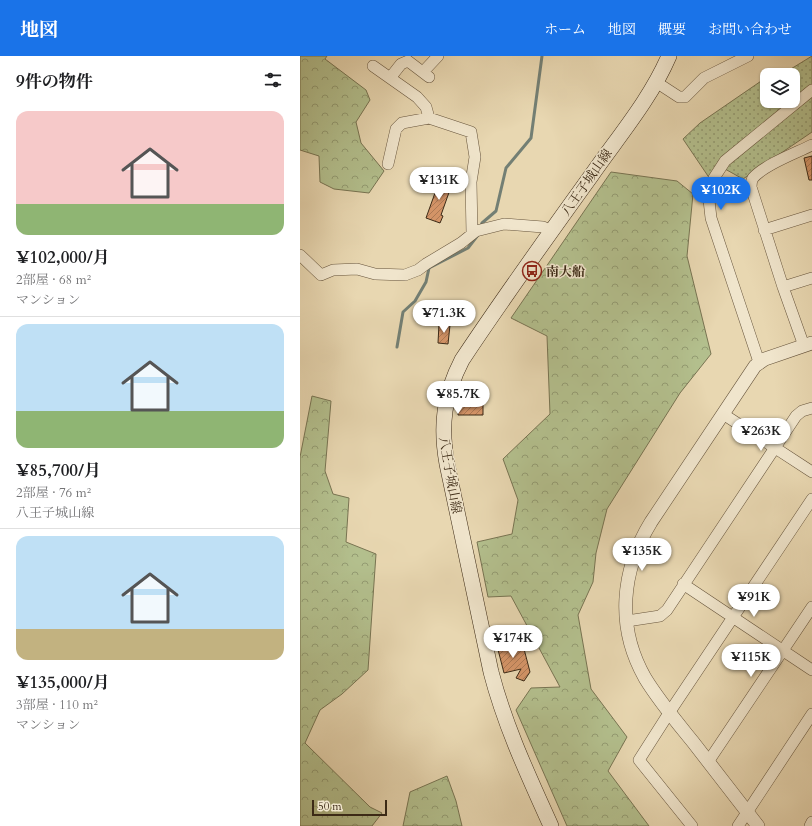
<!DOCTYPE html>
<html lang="ja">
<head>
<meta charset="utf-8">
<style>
	:root { --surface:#fff; --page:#f2f2f2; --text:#202124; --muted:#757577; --line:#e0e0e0; --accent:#1a73e8 }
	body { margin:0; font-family:Cardo,"Noto Serif JP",serif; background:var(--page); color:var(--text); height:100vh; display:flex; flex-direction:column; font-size:15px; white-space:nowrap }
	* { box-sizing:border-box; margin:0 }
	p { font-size:13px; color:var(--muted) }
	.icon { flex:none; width:22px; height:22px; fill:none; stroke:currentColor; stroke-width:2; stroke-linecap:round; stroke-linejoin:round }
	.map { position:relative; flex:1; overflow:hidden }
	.side { display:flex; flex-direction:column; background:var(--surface); width:300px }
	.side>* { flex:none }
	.controls { position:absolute; left:460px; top:12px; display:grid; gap:8px }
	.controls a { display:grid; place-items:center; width:40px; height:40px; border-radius:8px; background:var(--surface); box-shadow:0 1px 3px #0004; font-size:20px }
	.scale { position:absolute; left:12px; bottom:10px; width:75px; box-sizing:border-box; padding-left:4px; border:2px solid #3c2a16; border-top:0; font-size:11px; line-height:14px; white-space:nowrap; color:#3c2a16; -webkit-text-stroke:3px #f0e5cc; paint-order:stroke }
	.price { position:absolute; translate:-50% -34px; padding:0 9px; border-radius:14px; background:#fff; color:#222; font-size:13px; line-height:26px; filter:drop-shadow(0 1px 2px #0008) }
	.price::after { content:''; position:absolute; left:50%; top:24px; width:12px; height:9px; margin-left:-6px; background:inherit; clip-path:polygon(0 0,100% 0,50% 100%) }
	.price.current { background:var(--accent); color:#fff }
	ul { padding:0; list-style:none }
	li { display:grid; align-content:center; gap:8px; height:212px; padding:0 16px }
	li+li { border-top:1px solid var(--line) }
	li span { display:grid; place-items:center; height:124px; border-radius:12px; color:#555 }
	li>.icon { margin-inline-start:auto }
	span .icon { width:72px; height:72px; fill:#fffc; stroke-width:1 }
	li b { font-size:17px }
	h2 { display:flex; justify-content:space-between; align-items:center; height:48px; padding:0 16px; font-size:17px }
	header { display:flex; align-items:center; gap:24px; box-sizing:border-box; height:56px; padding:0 20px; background:var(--accent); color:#fff }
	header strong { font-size:19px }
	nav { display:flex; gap:22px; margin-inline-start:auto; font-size:14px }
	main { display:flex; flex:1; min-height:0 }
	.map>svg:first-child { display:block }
	.grass { fill:url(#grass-dots); stroke:#787452 }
	.forest { fill:url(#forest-crowns); stroke:#787452 }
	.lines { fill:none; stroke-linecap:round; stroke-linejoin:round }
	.stream { stroke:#737f74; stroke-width:3 }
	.building { fill:url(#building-hatch); stroke:#3c2a16 }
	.minor-casing { stroke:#67553d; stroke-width:12 }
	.tertiary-casing { stroke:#67553d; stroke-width:14 }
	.secondary-casing { stroke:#3c2a16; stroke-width:16 }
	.minor { stroke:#f0e5cc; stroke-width:11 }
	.tertiary { stroke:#f0e5cc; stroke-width:13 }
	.secondary { stroke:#f0e5cc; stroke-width:15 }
	.labels { text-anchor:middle; stroke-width:3; stroke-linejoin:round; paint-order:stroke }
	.street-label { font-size:13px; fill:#3c2a16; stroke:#f0e5cc }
	.poi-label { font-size:13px; font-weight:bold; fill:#3c2a16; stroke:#f0e5cc; text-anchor:start }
</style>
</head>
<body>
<header>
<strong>地図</strong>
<nav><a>ホーム</a><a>地図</a><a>概要</a><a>お問い合わせ</a></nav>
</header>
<main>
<section class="side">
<h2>9件の物件<svg class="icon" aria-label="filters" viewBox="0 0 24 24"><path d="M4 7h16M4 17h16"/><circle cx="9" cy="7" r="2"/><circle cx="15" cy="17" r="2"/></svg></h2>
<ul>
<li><span style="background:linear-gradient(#f6c9c9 75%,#8fb573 0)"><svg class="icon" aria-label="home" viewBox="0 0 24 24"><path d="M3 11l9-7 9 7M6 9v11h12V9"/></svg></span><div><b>¥102,000/月</b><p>2部屋 · 68 m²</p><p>マンション</p></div></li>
<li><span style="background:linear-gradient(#bfe0f5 70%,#8fb573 0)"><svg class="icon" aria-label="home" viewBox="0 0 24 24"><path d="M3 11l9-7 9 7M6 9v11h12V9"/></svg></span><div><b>¥85,700/月</b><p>2部屋 · 76 m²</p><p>八王子城山線</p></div></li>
<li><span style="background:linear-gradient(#bfe0f5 75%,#c2b280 0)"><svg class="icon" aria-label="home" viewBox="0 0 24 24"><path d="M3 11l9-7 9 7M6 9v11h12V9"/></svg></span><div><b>¥135,000/月</b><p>3部屋 · 110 m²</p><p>マンション</p></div></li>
</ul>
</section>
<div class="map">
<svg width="512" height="770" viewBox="0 0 512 770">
	<defs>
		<pattern id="grass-dots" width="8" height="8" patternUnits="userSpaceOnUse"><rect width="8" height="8" fill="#b3bf8d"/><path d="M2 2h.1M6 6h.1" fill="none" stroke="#939b72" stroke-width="1.8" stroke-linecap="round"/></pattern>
		<pattern id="forest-crowns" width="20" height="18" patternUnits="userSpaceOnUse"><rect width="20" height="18" fill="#b3bf8d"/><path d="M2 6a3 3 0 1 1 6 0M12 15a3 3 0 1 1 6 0" fill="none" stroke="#939b72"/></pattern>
		<pattern id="building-hatch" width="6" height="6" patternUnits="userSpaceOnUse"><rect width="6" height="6" fill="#d49467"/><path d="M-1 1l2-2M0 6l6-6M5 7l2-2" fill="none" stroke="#ad7954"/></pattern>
	</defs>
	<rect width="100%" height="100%" fill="#e8d7b1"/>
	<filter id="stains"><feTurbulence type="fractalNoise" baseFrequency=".005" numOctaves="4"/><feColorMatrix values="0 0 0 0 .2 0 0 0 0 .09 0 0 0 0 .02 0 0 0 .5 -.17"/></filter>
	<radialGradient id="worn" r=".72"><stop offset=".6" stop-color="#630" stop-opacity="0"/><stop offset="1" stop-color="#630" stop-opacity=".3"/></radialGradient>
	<!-- grass -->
	<path class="grass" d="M512 0V76L443 123 425 113 410 123 383 83 400 67 467 21V45H493V19H481Z"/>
	<!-- forest -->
	<path class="forest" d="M0 0H27L25 3 66 34 70 44 56 66 61 87 84 115 69 137 34 133 20 126 19 100 0 94Z
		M311 116 377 125 393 138 387 200 411 298 380 337 307 453 296 497 293 526 278 559 291 633 327 681 308 715 349 770H267L216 654 231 632 260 631 211 540 188 541 177 486 212 478 218 444 203 403 250 358 247 280 211 262Z
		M12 340 31 345 25 415 33 438 49 442 46 486 76 498 68 614 42 638 20 654 5 687 70 751 82 757 72 770H0V401Z
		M147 720 156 745 162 770H103L110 736Z"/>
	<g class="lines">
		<!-- stream -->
		<path class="stream" d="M181 170 182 167 196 155 206 112 231 82 242 0
			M97 291 103 256 115 245 126 226 129 212 168 192 178 179"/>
	</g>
	<!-- building -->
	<path class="building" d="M512 100V124H509L504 102Z
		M140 123 152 128 141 159 143 160 140 167 126 162Z
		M131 247 143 248 142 259 129 258Z
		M139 268 150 269 148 288 138 287Z
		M158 345H183V359H158Z
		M204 580 207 593 223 589 230 616 224 625 216 622 221 613 204 617 195 582Z"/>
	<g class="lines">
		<defs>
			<path id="minor" d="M73 10 117 41 126 51 129 62
				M123 16 138 0
				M90 22 101 8 108 5 129 21
				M356 26 379 41H385L404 22 448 0
				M88 108 96 73 102 67 129 62 171 76 175 101 171 126 172 178
				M464 174 512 159
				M0 199 21 219 33 214 57 213 75 218 105 219 118 214 126 208 161 187 176 175 204 168 243 171 252 175
				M483 231 512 222
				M504 290 483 231 451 131C451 128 451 125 453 122 464 109 496 97 512 89
				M459 306 411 162 409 144 411 131 414 122 425 105 512 34
				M423 358 512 416
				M383 528 512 614
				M327 565 360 560 367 554 496 360 502 355 512 352
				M408 706 512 551
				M392 770 339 704 369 657 512 443
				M438 770 512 658
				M510 770 512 766"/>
			<path id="tertiary" d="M458 770C436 742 415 714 393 686 376 665 359 645 345 622 316 571 321 515 351 466L455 310 465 303 512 287"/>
			<path id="secondary" d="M251 770C228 719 205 670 191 616L147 408C140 369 144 339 162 304 203 242 247 181 291 120 318 81 350 44 369 0"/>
		</defs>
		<!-- minor casing -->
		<use href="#minor" class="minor-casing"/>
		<!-- tertiary casing -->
		<use href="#tertiary" class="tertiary-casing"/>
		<!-- secondary casing -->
		<use href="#secondary" class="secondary-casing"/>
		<!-- minor -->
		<use href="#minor" class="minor"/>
		<!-- tertiary -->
		<use href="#tertiary" class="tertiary"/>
		<!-- secondary -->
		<use href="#secondary" class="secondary"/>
	</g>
	<!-- icons -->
	<defs>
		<symbol id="bus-ring" viewBox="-11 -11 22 22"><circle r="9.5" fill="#f0e5cc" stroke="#8f2418" stroke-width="1.5"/><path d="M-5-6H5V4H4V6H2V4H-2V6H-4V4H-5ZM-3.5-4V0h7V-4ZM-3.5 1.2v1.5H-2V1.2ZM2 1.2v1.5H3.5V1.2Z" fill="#8f2418"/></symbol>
	</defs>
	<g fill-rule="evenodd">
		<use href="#bus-ring" x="221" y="204" width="22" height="22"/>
	</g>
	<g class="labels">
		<!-- street labels -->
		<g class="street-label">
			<text transform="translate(286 126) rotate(-55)" y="5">八王子城山線</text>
			<text transform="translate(151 419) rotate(80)" y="5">八王子城山線</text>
		</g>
		<!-- poi labels -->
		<g class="poi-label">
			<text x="246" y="220">南大船</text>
		</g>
	</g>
	<rect width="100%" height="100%" filter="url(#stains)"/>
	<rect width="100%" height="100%" fill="url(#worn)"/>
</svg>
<div class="controls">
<a><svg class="icon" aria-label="layers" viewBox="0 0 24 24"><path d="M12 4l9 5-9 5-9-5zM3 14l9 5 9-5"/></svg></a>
</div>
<div class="scale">50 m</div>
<b class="price" style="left:139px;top:145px">¥131K</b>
<b class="price current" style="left:421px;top:155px">¥102K</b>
<b class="price" style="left:144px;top:278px">¥71.3K</b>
<b class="price" style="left:158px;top:359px">¥85.7K</b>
<b class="price" style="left:461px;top:396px">¥263K</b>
<b class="price" style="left:342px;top:516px">¥135K</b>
<b class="price" style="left:454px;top:562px">¥91K</b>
<b class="price" style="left:213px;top:603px">¥174K</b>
<b class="price" style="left:451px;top:622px">¥115K</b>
</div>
</main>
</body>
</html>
